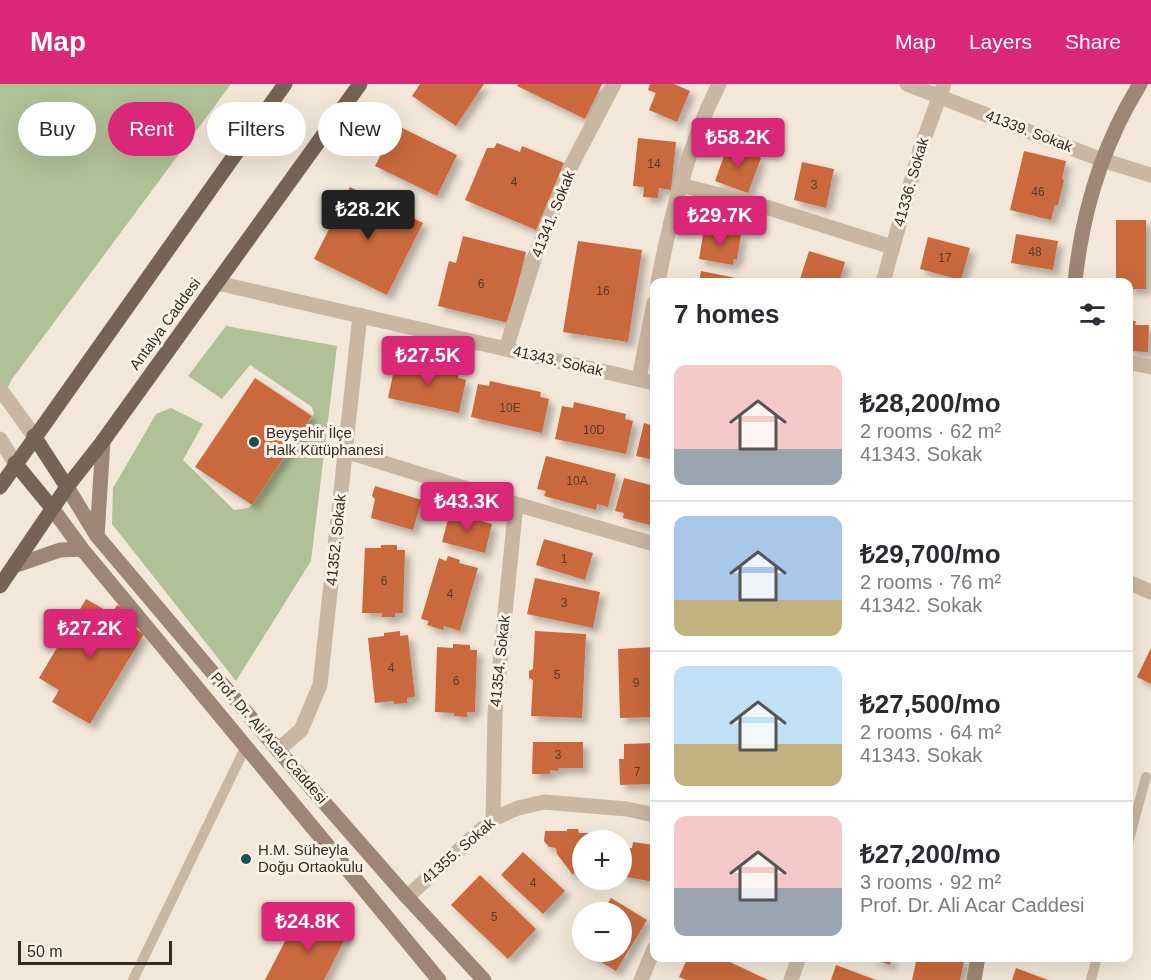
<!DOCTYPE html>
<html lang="en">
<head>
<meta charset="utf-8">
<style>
	:root { --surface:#fff; --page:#f7f7f7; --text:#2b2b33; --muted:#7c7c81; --line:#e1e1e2; --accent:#db2777 }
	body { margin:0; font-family:Arial,sans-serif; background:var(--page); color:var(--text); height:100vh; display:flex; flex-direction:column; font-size:22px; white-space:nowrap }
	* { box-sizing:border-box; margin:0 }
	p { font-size:20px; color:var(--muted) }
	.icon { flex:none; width:33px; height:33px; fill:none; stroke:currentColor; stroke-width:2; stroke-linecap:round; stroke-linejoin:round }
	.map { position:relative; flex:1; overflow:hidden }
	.side { position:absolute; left:650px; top:194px; width:483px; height:684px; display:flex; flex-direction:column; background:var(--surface); border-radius:12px; box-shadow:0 6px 24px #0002 }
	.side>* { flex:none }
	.guide { position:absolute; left:18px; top:18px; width:542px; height:54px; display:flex; gap:12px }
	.tools { position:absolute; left:572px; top:746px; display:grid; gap:12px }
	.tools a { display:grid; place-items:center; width:60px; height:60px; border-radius:50%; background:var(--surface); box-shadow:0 6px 24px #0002; font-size:30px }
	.scale { position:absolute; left:18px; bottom:15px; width:154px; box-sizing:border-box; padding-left:6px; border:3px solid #352b26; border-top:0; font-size:16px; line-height:21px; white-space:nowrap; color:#352b26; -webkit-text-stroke:4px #f9f1e4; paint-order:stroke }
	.price { position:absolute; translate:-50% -51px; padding:0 14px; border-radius:6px; background:var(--accent); color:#fff; font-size:20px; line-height:39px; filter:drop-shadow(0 2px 3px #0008) }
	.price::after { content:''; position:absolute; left:50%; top:36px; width:18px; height:14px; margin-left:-9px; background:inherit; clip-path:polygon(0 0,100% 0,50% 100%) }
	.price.on { background:#222; color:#fff }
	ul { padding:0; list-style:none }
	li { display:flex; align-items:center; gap:18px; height:150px; padding:0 24px }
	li+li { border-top:2px solid var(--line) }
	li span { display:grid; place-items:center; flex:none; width:168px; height:120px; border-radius:12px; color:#555 }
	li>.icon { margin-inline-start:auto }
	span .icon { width:72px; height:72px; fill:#fffc; stroke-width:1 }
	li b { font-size:26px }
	h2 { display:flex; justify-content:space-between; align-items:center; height:72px; padding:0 24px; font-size:26px }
	.pill { padding:0 21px; border-radius:27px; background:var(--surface); box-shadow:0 6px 24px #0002; font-size:21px; line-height:54px }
	.pill.on { background:var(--accent); color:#fff }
	header { display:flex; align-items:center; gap:36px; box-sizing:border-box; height:84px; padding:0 30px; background:var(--accent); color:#fff }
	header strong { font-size:28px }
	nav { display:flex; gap:33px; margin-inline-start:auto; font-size:21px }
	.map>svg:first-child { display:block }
	.green { fill:#b0c197 }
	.building { fill:#ca693e; filter:url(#shadow) }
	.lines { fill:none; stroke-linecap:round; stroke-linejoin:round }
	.lane { stroke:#cab7a3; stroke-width:10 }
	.street { stroke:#cab7a3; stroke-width:15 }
	.secondary { stroke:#9d8675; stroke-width:15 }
	.primary { stroke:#776356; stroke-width:15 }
	.poi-dot { fill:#1a4f57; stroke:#f9f1e4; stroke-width:2 }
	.labels { text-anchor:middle; stroke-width:6; stroke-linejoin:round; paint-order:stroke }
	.number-label { font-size:12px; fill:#5a3a2c }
	.street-label { font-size:15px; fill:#352b26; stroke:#f9f1e4 }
	.poi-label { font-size:15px; fill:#352b26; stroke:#f9f1e4; text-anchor:start }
</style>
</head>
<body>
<header>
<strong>Map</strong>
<nav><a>Map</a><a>Layers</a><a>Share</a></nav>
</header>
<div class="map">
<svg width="1151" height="896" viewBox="0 0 1151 896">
	<defs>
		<filter id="shadow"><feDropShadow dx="5.5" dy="5.5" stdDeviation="3" flood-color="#0004"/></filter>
	</defs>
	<rect width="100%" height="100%" fill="#f2e7d8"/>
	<!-- green -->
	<path class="green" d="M0 0H231L12 295 0 319Z
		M226 242 337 262 311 477 236 597 112 440 113 404 156 330 171 324 203 340 183 376 234 426 248 424 252 421 314 330 312 323 250 281 222 315 188 292Z"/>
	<!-- building -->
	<path class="building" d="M420 0H484L456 42 412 12Z
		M518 0H602L585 35 517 2Z
		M650 0H674L690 7 677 38 649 26 656 9 648 6Z
		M396 41 457 71 437 112 375 82Z
		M638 54 676 58 671 106 659 104 658 114 643 113 644 103 633 102Z
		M497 59 520 68 522 62 564 79 536 146 465 116 487 64H494Z
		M728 61 761 74 748 109 715 97Z
		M1024 67 1066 77 1062 95 1064 96 1058 121H1055L1051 136 1010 126Z
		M802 78 834 85 826 124 794 116Z
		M350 103 423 139 387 211 314 175Z
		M1116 136H1146V205H1128V198H1116Z
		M704 145 741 150 737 176 734 175 733 181 699 175Z
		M1016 150 1058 157 1053 186 1011 179Z
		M463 152 526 168 508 239 438 222 449 177 456 179Z
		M928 153 970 164 961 196 920 185Z
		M578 157 642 166 628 258 563 248Z
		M809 167 845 178 839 198H810L800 195Z
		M701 187 736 194 735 198H699Z
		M1128 237H1136L1135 241H1149L1148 268 1128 267Z
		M407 277 459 289 458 294 466 296 459 329 388 314 395 281 406 283Z
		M255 294 312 332 252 421 195 383Z
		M490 297 541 308 540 313 549 315 542 349 471 333 478 300 489 302Z
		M574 318 626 330 625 335 633 337 626 370 555 355 562 322 573 324Z
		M644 339 654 342V376L636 372Z
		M546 372 616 390 608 423 597 420 596 426 544 412 546 407 537 405Z
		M624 394 654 402V442L623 434 624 429 615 427Z
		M375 402 422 416 413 446 371 434 375 415 372 412Z
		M450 428 492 440 485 469 442 458Z
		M544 455 593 469 585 496 536 481Z
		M381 461H397V466H405L403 529H395V533H382V529H362L365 464H381Z
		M448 472 460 476 459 479 478 484 460 547 444 542 443 546 427 541 429 537 421 535 439 474 446 477Z
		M535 494 600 508 593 544 527 530Z
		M86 515 112 530 117 521 123 524 118 534 144 550 90 640 52 618 59 606 39 594Z
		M400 547V552L408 551 415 613 407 614V619L394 620V617L375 619 368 554 384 552V549Z
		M535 547 586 550 582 634 531 632 533 596 529 594V587L533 585Z
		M453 560 470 561V566H477L475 628H467V633L454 632V629L435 628 437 563 453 564Z
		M654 563V633L620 634 618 565Z
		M1151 564V600L1137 593Z
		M533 658H583V684H559L558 687 550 686V690H532Z
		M654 659V700L620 701 619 675H624V660Z
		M567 745H578L579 749H589V756H582V777L573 791 557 770 556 764 549 763 544 757 545 747H567Z
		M633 758 654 761V798L621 792V770L627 771 628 764H632Z
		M523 768 565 807 543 830 501 791Z
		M480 791 536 845 508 875 451 821Z
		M611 814 647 836 616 887 583 867H621V828H598L602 824H605Z
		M297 834 322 847 327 838 348 849 324 896H265Z
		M688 873H719L768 896H686L679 893Z
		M867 873H892L890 881Z
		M917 873H965L960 896H912Z
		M836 881 876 896H831Z
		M1016 884 1048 896H1012Z"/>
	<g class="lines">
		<!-- lane -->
		<path class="lane" d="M1128 759 1146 693
			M133 896 246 662
			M1091 896 1097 873"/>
		<!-- street -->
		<path class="street" d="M907 0 1102 76 1151 91
			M681 101 769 124 892 163
			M658 198C671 131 688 61 719 0
			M883 198 920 66 944 0
			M217 199 654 299
			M506 265 535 172 572 80 614 0
			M1128 278 1151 283
			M639 295 654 219
			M0 305 34 352
			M0 355 15 379
			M345 367 516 420 654 460
			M1128 498 1151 508
			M278 666 301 646 320 601 360 231
			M493 735 495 629 516 420
			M407 813 493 735 518 724 544 718 627 725 654 731
			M641 896 654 865
			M791 896 799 873"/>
		<!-- secondary -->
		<path class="secondary" d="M1075 198C1082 128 1103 60 1140 0
			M67 403 97 452 278 666 407 813 484 896
			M52 424 82 465 439 896
			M97 452 103 357
			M14 482 60 466 82 465
			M974 896 978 873"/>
		<!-- primary -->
		<path class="primary" d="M34 352 67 403
			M15 379 52 424
			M0 403 285 0
			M0 502 67 403 103 357 360 0"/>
	</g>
	<!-- markers -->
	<g class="poi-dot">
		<circle cx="254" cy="358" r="6"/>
		<circle cx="246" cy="775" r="6"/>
	</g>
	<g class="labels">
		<!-- number labels -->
		<g class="number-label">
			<text x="654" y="84">14</text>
			<text x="514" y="102">4</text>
			<text x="814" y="105">3</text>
			<text x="1038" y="112">46</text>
			<text x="1035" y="172">48</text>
			<text x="945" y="178">17</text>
			<text x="481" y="204">6</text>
			<text x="603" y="211">16</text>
			<text x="510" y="328">10E</text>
			<text x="594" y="350">10D</text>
			<text x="577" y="401">10A</text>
			<text x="564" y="479">1</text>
			<text x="384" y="501">6</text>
			<text x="450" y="514">4</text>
			<text x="564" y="523">3</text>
			<text x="391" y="588">4</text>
			<text x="557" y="595">5</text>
			<text x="456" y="601">6</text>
			<text x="636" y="603">9</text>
			<text x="558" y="675">3</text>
			<text x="637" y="692">7</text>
			<text x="533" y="803">4</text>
			<text x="494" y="837">5</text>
		</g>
		<!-- street labels -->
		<g class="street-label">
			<text transform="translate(1029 47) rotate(21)" y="5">41339. Sokak</text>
			<text transform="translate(911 98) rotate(-74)" y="5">41336. Sokak</text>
			<text transform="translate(553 130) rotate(-68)" y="5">41341. Sokak</text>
			<text transform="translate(165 240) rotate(-54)" y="5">Antalya Caddesi</text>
			<text transform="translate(558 277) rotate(13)" y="5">41343. Sokak</text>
			<text transform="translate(336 456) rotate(-84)" y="5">41352. Sokak</text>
			<text transform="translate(500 577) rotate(-84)" y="5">41354. Sokak</text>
			<text transform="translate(269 654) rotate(49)" y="5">Prof. Dr. Ali Acar Caddesi</text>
			<text transform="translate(458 767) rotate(-41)" y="5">41355. Sokak</text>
		</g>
		<!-- poi labels -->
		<g class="poi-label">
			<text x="266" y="354">Beyşehir İlçe<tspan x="266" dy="17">Halk Kütüphanesi</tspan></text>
			<text x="258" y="771">H.M. Süheyla<tspan x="258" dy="17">Doğu Ortaokulu</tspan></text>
		</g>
	</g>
</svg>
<div class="tools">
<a>+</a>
<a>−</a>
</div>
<div class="scale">50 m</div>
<b class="price" style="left:738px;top:85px">₺58.2K</b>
<b class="price on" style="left:368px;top:157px">₺28.2K</b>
<b class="price" style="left:720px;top:163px">₺29.7K</b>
<b class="price" style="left:428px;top:303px">₺27.5K</b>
<b class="price" style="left:467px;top:449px">₺43.3K</b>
<b class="price" style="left:90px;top:576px">₺27.2K</b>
<b class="price" style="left:308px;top:869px">₺24.8K</b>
<div class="guide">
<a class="pill">Buy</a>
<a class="pill on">Rent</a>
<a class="pill">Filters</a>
<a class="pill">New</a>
</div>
<section class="side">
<h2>7 homes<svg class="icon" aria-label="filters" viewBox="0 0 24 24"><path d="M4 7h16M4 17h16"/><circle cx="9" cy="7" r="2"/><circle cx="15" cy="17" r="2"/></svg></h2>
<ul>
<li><span style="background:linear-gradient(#f6c9c9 70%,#9aa5b1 0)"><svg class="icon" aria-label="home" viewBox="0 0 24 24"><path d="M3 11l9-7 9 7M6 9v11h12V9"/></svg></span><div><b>₺28,200/mo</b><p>2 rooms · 62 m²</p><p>41343. Sokak</p></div></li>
<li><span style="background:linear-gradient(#a9c7e8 70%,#c2b280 0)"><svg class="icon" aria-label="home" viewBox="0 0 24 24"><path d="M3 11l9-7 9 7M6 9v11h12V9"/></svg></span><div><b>₺29,700/mo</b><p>2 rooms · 76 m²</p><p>41342. Sokak</p></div></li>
<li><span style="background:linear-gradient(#bfe0f5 65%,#c2b280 0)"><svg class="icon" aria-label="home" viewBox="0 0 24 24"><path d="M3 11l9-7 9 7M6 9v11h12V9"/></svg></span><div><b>₺27,500/mo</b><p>2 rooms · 64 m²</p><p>41343. Sokak</p></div></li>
<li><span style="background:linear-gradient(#f6c9c9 60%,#9aa5b1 0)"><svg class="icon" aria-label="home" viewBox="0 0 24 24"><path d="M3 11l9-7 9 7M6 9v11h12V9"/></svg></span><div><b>₺27,200/mo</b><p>3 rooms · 92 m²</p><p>Prof. Dr. Ali Acar Caddesi</p></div></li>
</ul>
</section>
</div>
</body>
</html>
